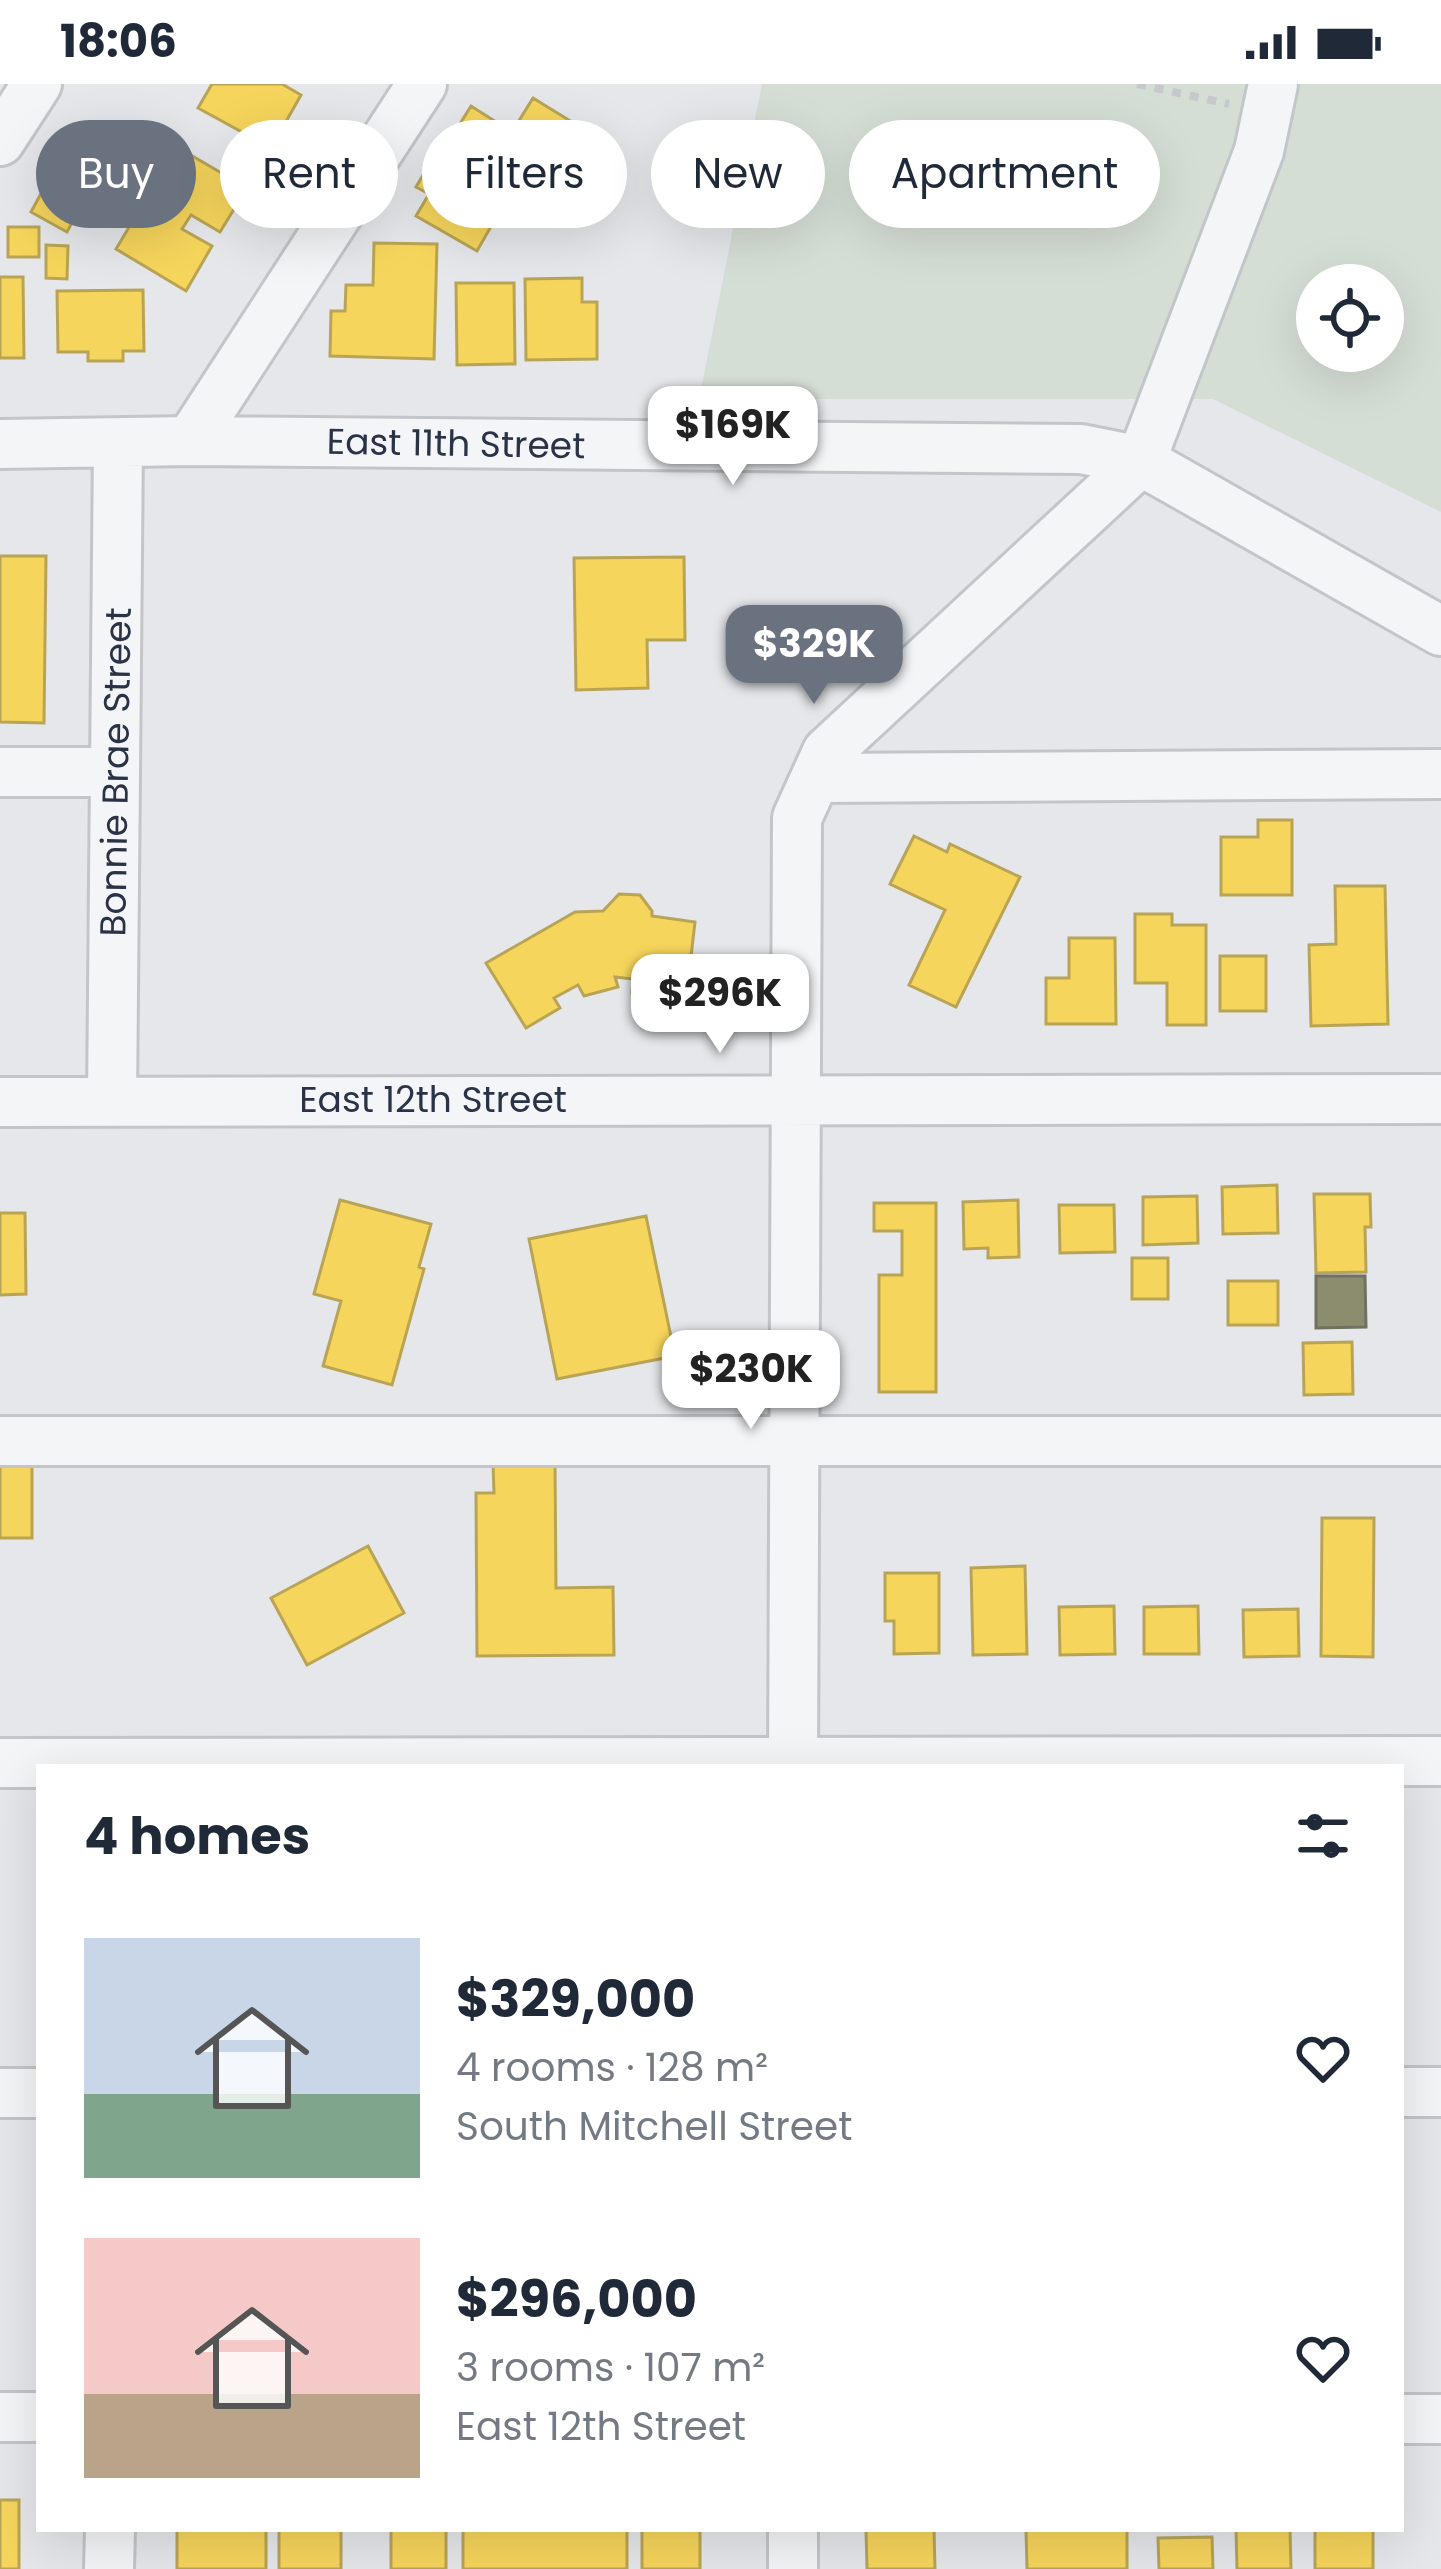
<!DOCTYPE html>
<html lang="en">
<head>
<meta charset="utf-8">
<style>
	:root { --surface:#fff; --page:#f6f6f7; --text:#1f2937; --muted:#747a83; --accent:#6b727f }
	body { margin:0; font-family:Poppins,sans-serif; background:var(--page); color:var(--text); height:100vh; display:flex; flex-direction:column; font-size:45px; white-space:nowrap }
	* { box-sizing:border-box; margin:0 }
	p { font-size:39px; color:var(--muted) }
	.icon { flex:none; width:66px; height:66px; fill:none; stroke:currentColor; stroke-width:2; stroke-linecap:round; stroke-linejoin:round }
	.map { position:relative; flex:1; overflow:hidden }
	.side { position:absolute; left:36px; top:1680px; width:1368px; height:768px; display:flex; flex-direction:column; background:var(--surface); border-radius:0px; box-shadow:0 12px 48px #0002 }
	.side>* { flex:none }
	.guide { position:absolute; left:36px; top:36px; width:1371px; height:108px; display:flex; gap:24px }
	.fabs { position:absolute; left:1296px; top:180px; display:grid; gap:24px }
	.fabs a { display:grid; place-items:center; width:108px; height:108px; border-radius:50%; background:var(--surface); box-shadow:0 12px 48px #0002; font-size:60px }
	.price { position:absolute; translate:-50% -102px; padding:0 27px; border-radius:24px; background:#fff; color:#222; font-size:39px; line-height:78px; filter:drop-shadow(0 3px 6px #0008) }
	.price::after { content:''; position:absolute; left:50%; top:72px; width:36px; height:27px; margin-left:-18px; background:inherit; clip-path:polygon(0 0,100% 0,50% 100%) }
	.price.current { background:var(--accent); color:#fff }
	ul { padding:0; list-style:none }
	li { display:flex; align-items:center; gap:36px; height:300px; padding:0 48px }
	li span { display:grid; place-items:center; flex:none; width:336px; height:240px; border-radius:0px; color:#555 }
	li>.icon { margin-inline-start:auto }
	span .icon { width:144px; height:144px; fill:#fffc; stroke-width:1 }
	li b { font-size:51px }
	h2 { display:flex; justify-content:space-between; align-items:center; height:144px; padding:0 48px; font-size:51px }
	.tag { padding:0 42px; border-radius:54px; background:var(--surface); box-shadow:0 12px 48px #0002; font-size:42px; line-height:108px }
	.tag.current { background:var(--accent); color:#fff }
	.status { display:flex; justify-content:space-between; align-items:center; height:84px; padding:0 60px; background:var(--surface); direction:ltr }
	.status svg { height:33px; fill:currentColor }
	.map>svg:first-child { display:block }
	.green { fill:#d5ded5; fill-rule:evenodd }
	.homes { fill:#f6d55c; stroke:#b9a455; stroke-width:3 }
	.industry { fill:#8c8c6e; stroke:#6f7162; stroke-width:3 }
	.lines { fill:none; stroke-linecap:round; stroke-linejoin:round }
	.minor-casing { stroke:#c3c5c8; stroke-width:54 }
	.path { stroke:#c6c8cd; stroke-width:8; stroke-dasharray:9 9; stroke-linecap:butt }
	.minor { stroke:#f4f5f7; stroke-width:48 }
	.labels { text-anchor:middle; stroke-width:12; stroke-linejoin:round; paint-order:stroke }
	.street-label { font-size:36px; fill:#2a3345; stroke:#f3f5f9 }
</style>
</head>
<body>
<div class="status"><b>18:06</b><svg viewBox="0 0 49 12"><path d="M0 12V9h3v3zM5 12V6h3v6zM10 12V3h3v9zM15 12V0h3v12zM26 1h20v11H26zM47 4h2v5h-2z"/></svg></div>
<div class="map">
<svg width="1441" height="2485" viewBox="0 0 1441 2485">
	<rect width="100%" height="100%" fill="#e5e7ea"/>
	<!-- green -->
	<path class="green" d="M762 0H1441V428L1213 315H699ZM1317 201H1383V267H1317Z"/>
	<!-- homes -->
	<path class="homes" d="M212 0H282L301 11 271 64 198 24Z
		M533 14 606 59 582 98 557 83 531 123 443 67 471 22 512 48Z
		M177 63 247 104 220 148 191 131 182 145 212 162 186 207 116 165Z
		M432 76 505 118 477 167 416 132 429 110 416 103Z
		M51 91 87 110 67 148 31 128Z
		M8 143H39V173H8Z
		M374 159 437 160 434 275 330 272 331 227H345L346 201H373Z
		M46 161 68 162 67 195 46 194Z
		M0 193H23L24 274H0Z
		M582 194V218H597V275L526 276 525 195Z
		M456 199H514L515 280 457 281Z
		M143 206 144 267H123V277H88V268H58L57 207Z
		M0 472H46L44 639 0 638Z
		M684 473 685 556H647L648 604 576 606 574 474Z
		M1258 736H1292V811H1221V753H1258Z
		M914 752 947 768 950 760 1020 793 956 923 909 901 945 826 890 800Z
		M1335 802H1385L1388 940 1311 942 1309 861 1336 860Z
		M619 810 640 811 652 827V832L695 838 686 916 632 909 633 895 615 893 618 903 584 912 578 901 554 914 560 924 526 944 486 879 575 828 603 827Z
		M1135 830H1172V841H1206V941H1167V899H1135Z
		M1069 854H1115L1116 940H1046V894H1069Z
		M1220 872H1266V927H1220Z
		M1277 1101 1278 1149 1223 1150 1222 1103Z
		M1314 1110H1370L1371 1143H1365L1366 1188 1316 1189Z
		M1197 1112 1198 1159 1143 1161V1113Z
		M340 1116 431 1140 419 1183 424 1185 392 1301 323 1282 341 1217 314 1210Z
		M1018 1116 1019 1173 988 1174V1164L964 1165 963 1118Z
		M874 1119H936V1308H879V1191H902V1147H874Z
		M1059 1121H1114L1115 1168 1060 1169Z
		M0 1129H25L26 1210 0 1211Z
		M646 1132 675 1272 557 1295 529 1155Z
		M1132 1174H1168V1215H1132Z
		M1228 1197H1278V1241H1228Z
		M1352 1258 1353 1310 1304 1311 1303 1259Z
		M0 1373H32V1454H0Z
		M555 1379 556 1504 613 1503 614 1571 477 1572 476 1409H494L493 1380Z
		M1322 1434H1374L1373 1573 1321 1572Z
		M368 1462 404 1529 307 1581 271 1514Z
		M1025 1482 1027 1570 973 1571 971 1484Z
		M885 1489H939V1569L894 1570V1537H885Z
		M1114 1522 1115 1570 1060 1571 1059 1523Z
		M1198 1522 1199 1570H1144V1523Z
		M1298 1525 1299 1572 1244 1573 1243 1526Z
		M0 2416H19V2485H0Z
		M177 2445H266V2485H177Z
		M279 2445H341V2485H279Z
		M391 2445H446V2485H391Z
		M463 2445H627V2485H463Z
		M642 2445H700V2485H642Z
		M866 2445H934L935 2485H867Z
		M1026 2445H1127V2485H1027Z
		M1236 2445H1290L1291 2485H1237Z
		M1315 2445H1373V2485H1315Z
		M1212 2453 1213 2485H1159L1158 2454Z"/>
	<!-- industry -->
	<path class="industry" d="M1316 1192H1365L1366 1243 1316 1244Z"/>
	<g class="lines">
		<defs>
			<path id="minor" d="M0 57 37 0
				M190 357 422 0
				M0 360 190 357 1081 365 1141 377 1441 547
				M0 688H114
				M816 694 1441 690
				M112 1017 118 360
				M0 1018 1441 1015
				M0 1357H1441
				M0 1679 1441 1677
				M793 1683 797 734 827 668 1141 377 1259 67 1273 0
				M1401 2008H1441
				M0 2009H39
				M0 2333H39
				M1401 2335H1441
				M793 2445V2485
				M109 2485 110 2445"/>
		</defs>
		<!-- minor casing -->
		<use href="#minor" class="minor-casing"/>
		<!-- path -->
		<path class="path" d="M1137 0 1229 20"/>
		<!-- minor -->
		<use href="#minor" class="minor"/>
	</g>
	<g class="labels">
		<!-- street labels -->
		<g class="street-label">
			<text transform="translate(456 359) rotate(1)" y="13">East 11th Street</text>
			<text transform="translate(115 688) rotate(-89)" y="13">Bonnie Brae Street</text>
			<text x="433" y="1028">East 12th Street</text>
		</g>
	</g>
</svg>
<div class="fabs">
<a><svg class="icon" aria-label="locate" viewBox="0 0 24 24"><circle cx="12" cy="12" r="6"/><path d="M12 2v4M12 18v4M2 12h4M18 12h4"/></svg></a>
</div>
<b class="price" style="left:733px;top:404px">$169K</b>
<b class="price current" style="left:814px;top:623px">$329K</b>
<b class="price" style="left:720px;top:972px">$296K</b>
<b class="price" style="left:751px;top:1348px">$230K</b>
<div class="guide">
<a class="tag current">Buy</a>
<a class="tag">Rent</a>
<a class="tag">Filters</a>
<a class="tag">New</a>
<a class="tag">Apartment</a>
</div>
<section class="side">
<h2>4 homes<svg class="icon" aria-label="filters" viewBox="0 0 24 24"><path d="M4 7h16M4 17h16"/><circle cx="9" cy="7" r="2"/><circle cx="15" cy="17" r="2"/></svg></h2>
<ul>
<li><span style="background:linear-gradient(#c9d6e8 65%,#7fa58c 0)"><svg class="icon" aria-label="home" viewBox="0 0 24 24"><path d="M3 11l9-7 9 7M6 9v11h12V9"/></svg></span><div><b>$329,000</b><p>4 rooms · 128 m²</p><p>South Mitchell Street</p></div><svg class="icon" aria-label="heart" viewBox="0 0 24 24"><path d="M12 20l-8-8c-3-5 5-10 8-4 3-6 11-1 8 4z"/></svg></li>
<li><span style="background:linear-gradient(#f6c9c9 65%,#b9a48a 0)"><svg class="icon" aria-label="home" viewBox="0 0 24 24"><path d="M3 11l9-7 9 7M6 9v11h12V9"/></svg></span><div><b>$296,000</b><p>3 rooms · 107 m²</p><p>East 12th Street</p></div><svg class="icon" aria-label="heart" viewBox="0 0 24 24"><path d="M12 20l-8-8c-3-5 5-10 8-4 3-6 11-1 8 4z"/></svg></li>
</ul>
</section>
</div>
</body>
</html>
